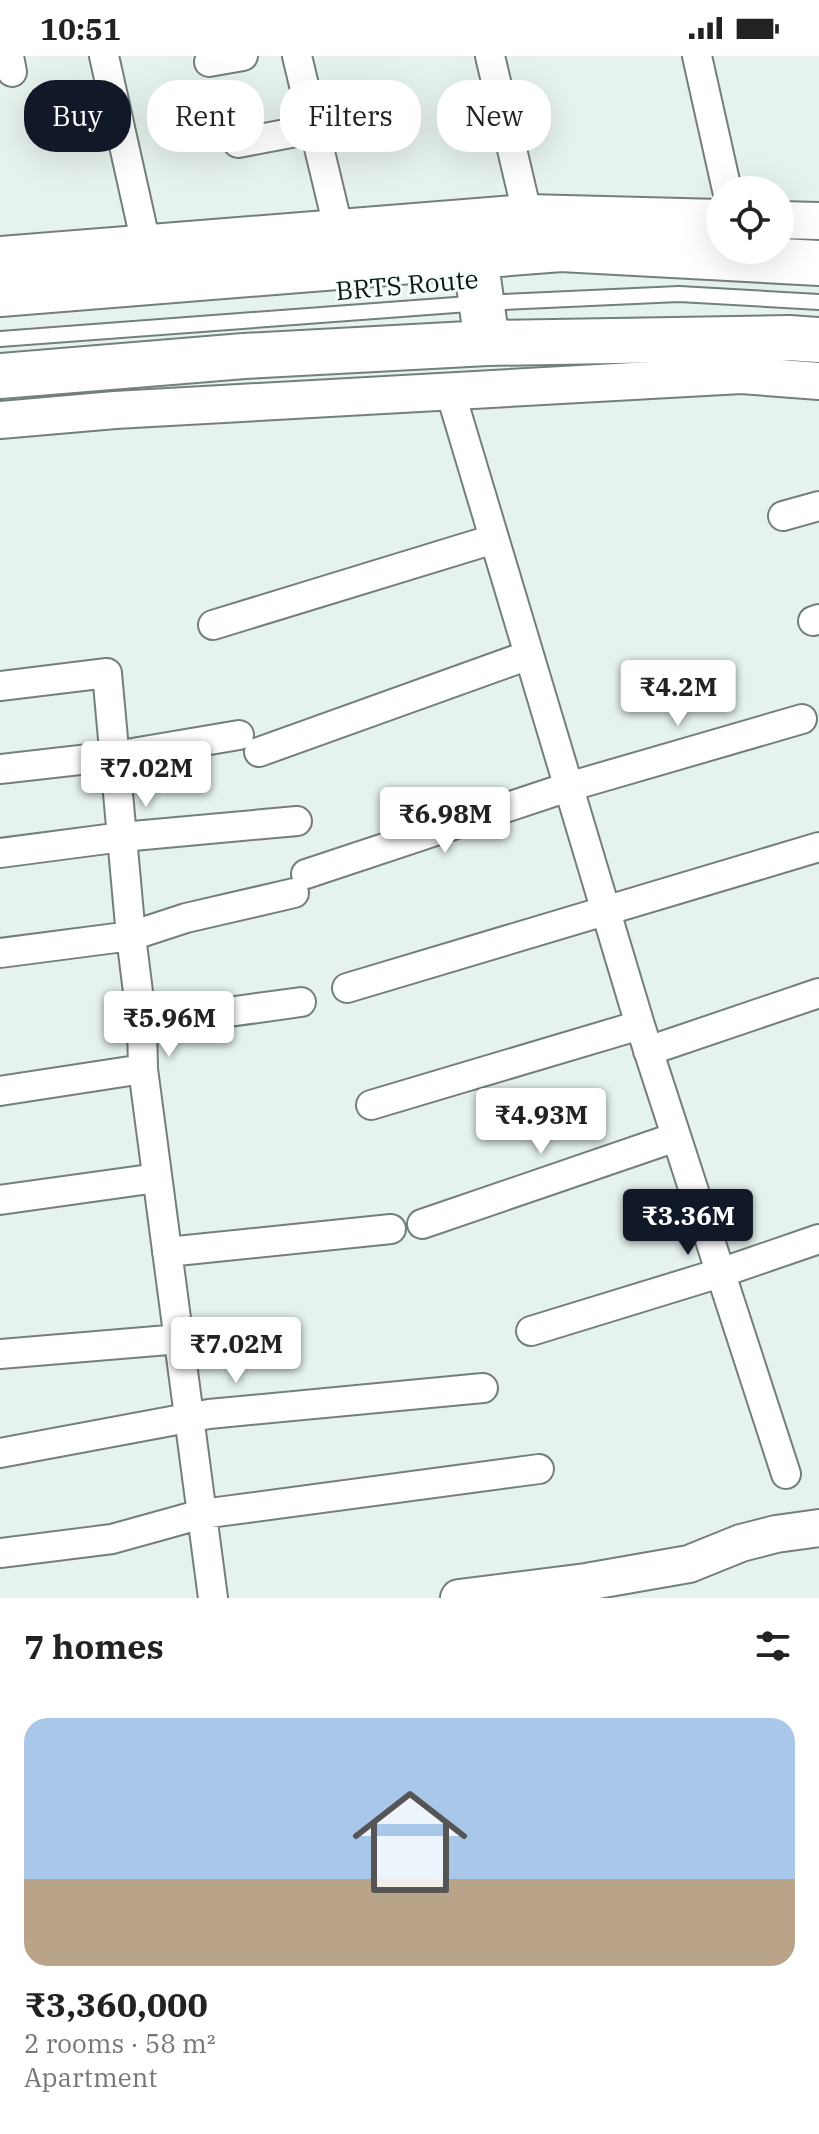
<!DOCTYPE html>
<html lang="en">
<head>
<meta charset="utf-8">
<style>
	:root { --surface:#fff; --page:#f2f2f2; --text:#222; --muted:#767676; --line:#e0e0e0; --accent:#111827 }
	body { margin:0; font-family:"IBM Plex Serif",serif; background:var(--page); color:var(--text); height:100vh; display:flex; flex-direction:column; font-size:30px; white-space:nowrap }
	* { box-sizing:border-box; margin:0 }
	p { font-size:26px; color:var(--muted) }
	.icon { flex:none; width:44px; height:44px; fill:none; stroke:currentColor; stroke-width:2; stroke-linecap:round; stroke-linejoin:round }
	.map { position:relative; height:1542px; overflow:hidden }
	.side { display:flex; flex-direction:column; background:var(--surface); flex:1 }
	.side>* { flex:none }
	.hud { position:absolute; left:24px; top:24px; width:772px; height:72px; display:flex; gap:16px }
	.tools { position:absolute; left:706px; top:120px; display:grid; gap:16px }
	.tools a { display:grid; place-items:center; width:88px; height:88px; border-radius:50%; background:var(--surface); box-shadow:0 8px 32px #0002; font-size:40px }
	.price { position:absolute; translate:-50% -68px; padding:0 18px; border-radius:8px; background:#fff; color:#222; font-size:26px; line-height:52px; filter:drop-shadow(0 2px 4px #0008) }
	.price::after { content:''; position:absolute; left:50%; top:48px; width:24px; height:18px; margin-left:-12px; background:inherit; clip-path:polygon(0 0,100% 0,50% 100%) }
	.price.on { background:var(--accent); color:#fff }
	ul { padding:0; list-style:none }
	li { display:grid; align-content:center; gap:16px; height:424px; padding:0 24px }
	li+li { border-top:2px solid var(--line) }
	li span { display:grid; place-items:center; height:248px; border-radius:24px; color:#555 }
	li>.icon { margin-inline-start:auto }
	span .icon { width:144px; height:144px; fill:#fffc; stroke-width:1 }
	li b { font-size:34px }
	h2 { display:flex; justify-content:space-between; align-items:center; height:96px; padding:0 24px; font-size:34px }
	.pill { padding:0 28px; border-radius:32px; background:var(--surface); box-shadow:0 8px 32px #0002; font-size:28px; line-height:72px }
	.pill.on { background:var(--accent); color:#fff }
	.status { display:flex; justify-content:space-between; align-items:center; height:56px; padding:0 40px; background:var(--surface); direction:ltr }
	.status svg { height:22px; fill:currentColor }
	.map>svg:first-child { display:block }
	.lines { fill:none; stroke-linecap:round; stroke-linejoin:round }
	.service-casing { stroke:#747f7b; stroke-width:18 }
	.minor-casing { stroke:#747f7b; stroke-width:32 }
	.tertiary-casing { stroke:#747f7b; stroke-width:40 }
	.primary-casing { stroke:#747f7b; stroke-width:48 }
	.service { stroke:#fff; stroke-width:14 }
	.minor { stroke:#fff; stroke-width:28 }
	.tertiary { stroke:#fff; stroke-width:36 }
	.primary { stroke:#fff; stroke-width:44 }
	.labels { text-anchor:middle; stroke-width:6; stroke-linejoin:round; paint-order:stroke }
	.street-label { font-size:26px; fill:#121615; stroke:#f5fffb }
</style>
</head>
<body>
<div class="status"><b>10:51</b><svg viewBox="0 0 49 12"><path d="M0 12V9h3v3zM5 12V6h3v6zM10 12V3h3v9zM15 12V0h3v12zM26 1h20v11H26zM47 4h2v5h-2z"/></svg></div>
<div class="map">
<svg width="819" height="1542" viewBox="0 0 819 1542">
	<rect width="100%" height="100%" fill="#e6f2ed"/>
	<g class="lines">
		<defs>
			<path id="service" d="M0 283 482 247 679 238 819 246"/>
			<path id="minor" d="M9 0 12 16
				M104 0 146 188
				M297 0 338 171
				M490 0 527 157
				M697 0 727 134
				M209 6 243 0
				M238 87 381 60
				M450 335 640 969 786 1418
				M783 460 819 450
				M813 565 819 563
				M213 569 494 483
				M0 630 107 617 131 880 142 968 143 1013 213 1542
				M259 696 529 599
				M0 713 115 700 239 679
				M0 797 122 781 297 765
				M306 818 568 731 802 663
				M0 897 131 880 186 862 294 837
				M347 932 819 791
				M142 968 301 946
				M648 995 819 937
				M0 1035 143 1013
				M371 1049 640 969
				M0 1144 157 1122
				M422 1168 676 1081
				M167 1196 391 1173
				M531 1275 720 1217 819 1183
				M0 1298 180 1283
				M0 1397 209 1358 483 1332
				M0 1497 112 1483 202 1458 539 1413"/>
			<path id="tertiary" d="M780 164 819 165
				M0 199 527 157 720 162
				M0 364 115 354 741 319 819 325
				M459 1542 586 1526 689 1508 741 1487 776 1478 819 1472"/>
			<path id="primary" d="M475 200 487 287
				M0 238 561 193 819 207
				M0 320 244 300 487 287 789 282 819 284"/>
		</defs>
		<!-- service casing -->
		<use href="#service" class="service-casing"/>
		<!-- minor casing -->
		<use href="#minor" class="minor-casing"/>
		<!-- tertiary casing -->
		<use href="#tertiary" class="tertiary-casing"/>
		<!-- primary casing -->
		<use href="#primary" class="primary-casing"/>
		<!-- service -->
		<use href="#service" class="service"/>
		<!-- minor -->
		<use href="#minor" class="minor"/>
		<!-- tertiary -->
		<use href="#tertiary" class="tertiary"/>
		<!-- primary -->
		<use href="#primary" class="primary"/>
	</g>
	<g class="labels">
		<!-- street labels -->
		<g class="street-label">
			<text transform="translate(407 229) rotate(-5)" y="9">BRTS Route</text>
		</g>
	</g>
</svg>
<div class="tools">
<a><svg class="icon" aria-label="locate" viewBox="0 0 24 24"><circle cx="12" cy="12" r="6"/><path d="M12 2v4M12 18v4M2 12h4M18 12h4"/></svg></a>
</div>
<b class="price" style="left:678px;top:672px">₹4.2M</b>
<b class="price" style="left:146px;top:753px">₹7.02M</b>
<b class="price" style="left:445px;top:799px">₹6.98M</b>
<b class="price" style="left:169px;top:1003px">₹5.96M</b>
<b class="price" style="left:541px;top:1100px">₹4.93M</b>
<b class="price on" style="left:688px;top:1201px">₹3.36M</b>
<b class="price" style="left:236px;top:1329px">₹7.02M</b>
<div class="hud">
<a class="pill on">Buy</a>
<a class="pill">Rent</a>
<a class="pill">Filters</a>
<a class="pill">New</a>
</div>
</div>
<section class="side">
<h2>7 homes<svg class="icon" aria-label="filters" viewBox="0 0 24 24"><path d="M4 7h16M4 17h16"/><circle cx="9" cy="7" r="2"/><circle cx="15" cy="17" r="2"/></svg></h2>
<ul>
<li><span style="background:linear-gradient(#a9c7e8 65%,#b9a48a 0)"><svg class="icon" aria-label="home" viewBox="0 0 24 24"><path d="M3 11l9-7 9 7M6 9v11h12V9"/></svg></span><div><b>₹3,360,000</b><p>2 rooms · 58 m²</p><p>Apartment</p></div></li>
</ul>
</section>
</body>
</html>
